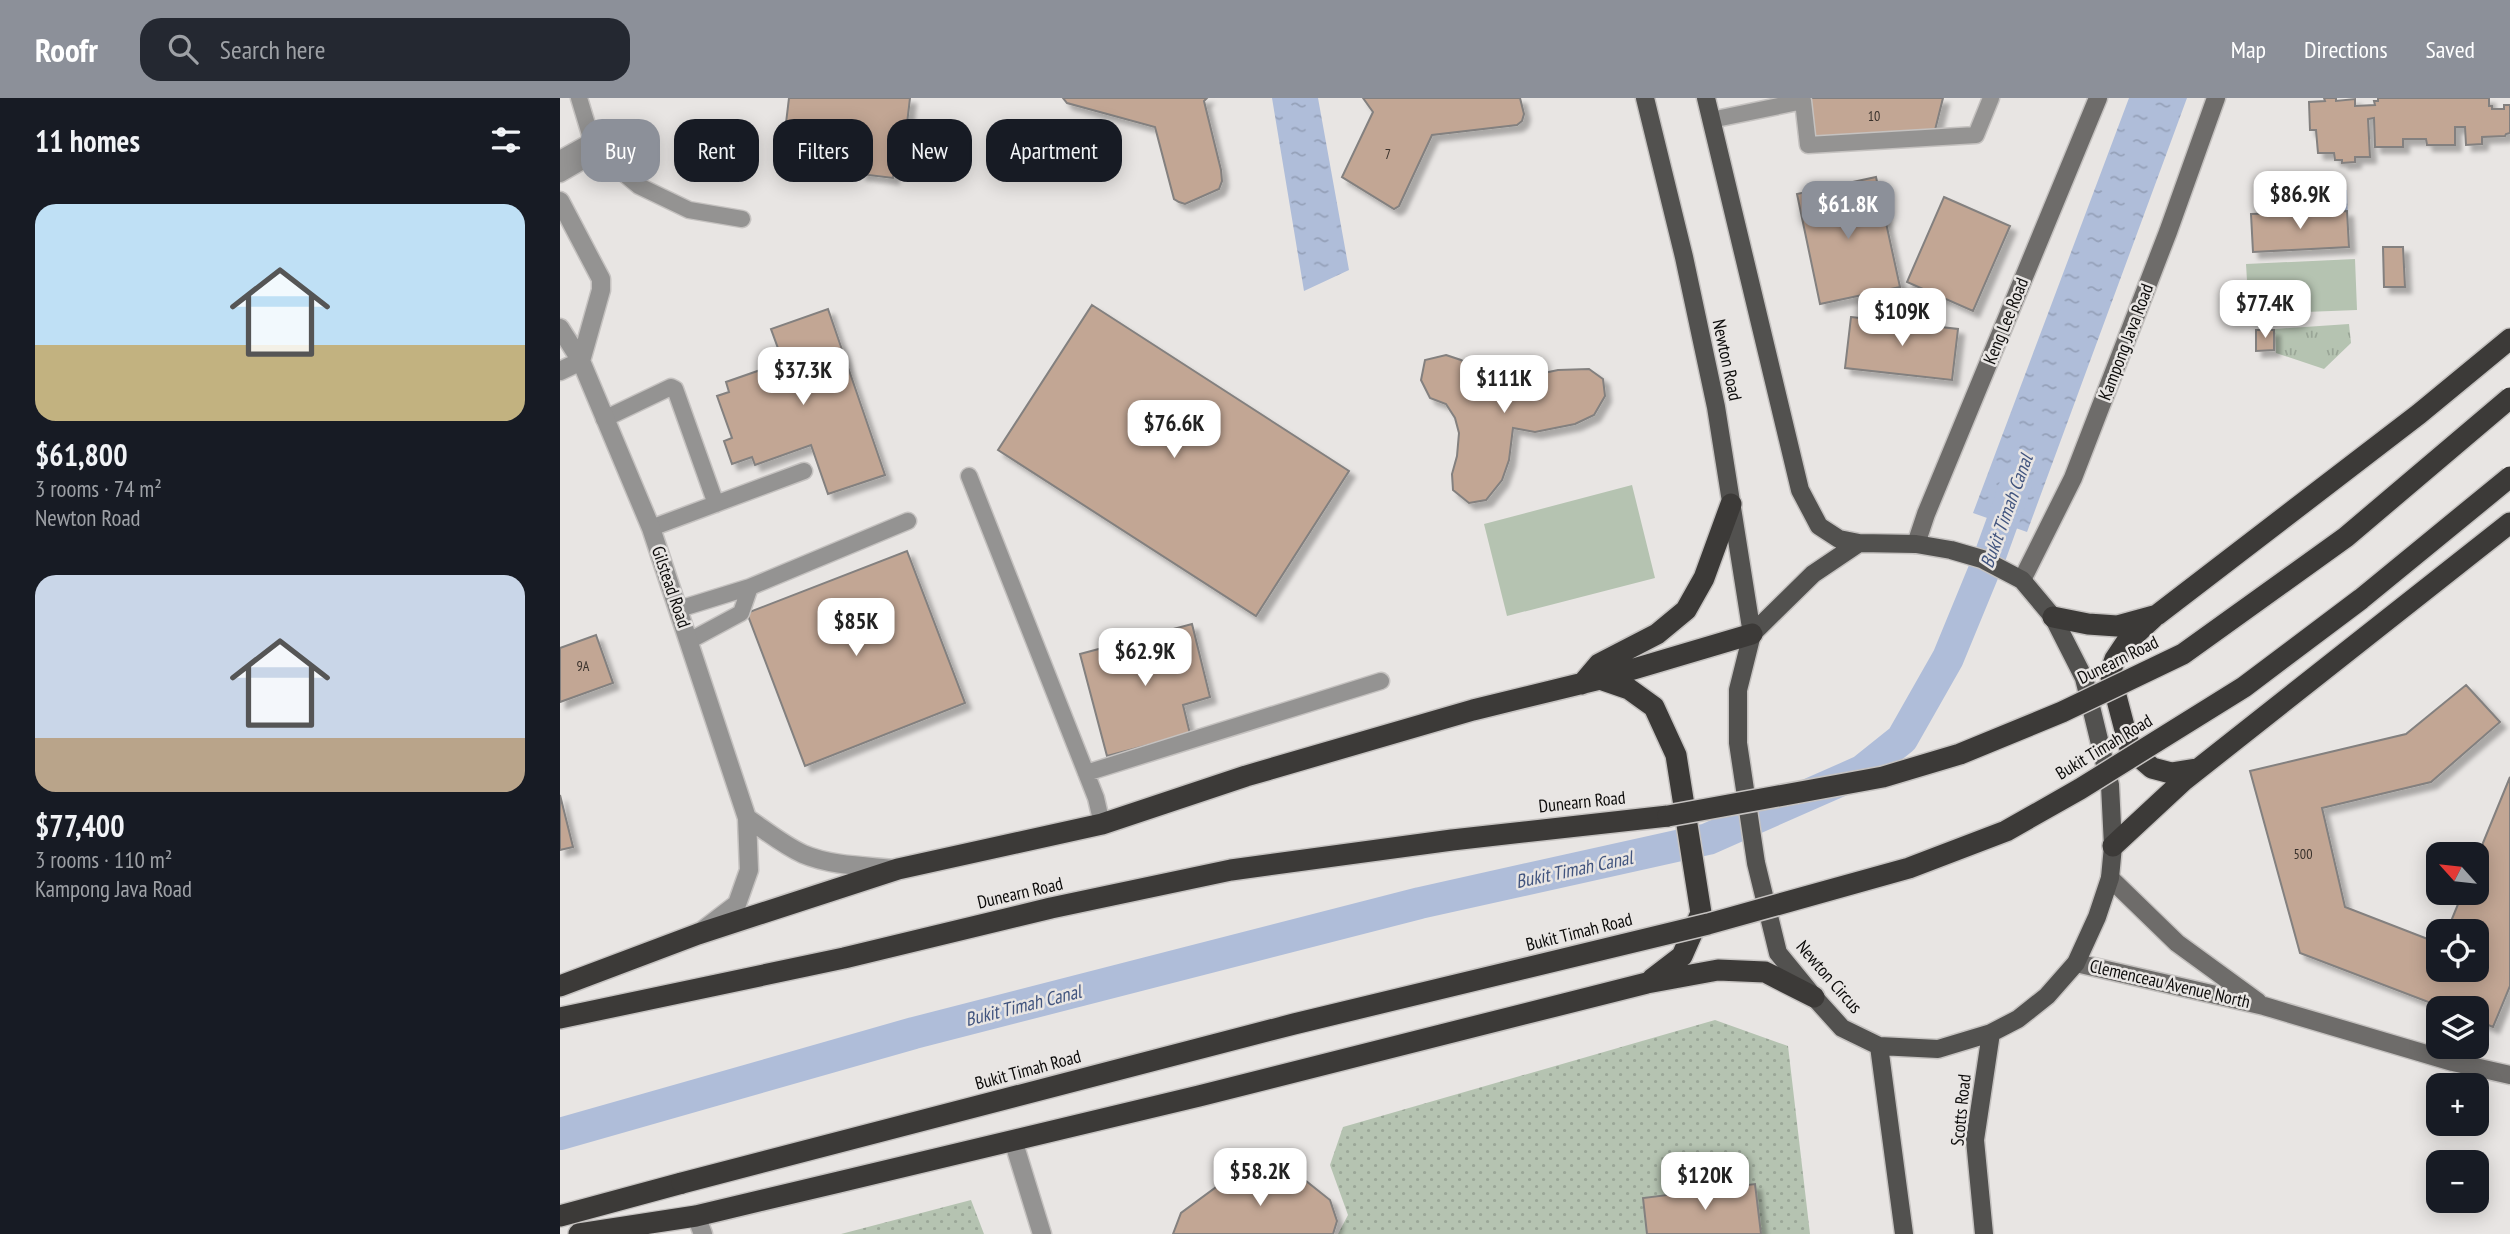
<!DOCTYPE html>
<html lang="en">
<head>
<meta charset="utf-8">
<style>
	:root { --surface:#171b24; --page:#242831; --text:#f1f3f6; --muted:#9ea1a6; --accent:#8c9099 }
	body { margin:0; font-family:"PT Sans Narrow",sans-serif; background:var(--page); color:var(--text); height:100vh; display:flex; flex-direction:column; font-size:26px; white-space:nowrap }
	* { box-sizing:border-box; margin:0 }
	p { font-size:23px; color:var(--muted) }
	.icon { flex:none; width:38px; height:38px; fill:none; stroke:currentColor; stroke-width:2; stroke-linecap:round; stroke-linejoin:round }
	.map { position:relative; flex:1; overflow:hidden }
	.details { display:flex; flex-direction:column; background:var(--surface); width:560px }
	.details>* { flex:none }
	.hud { position:absolute; left:21px; top:21px; width:665px; height:63px; display:flex; gap:14px }
	.needle { width:46px; rotate:297deg }
	.tools { position:absolute; left:1866px; top:744px; display:grid; gap:14px }
	.tools a { display:grid; place-items:center; width:63px; height:63px; border-radius:14px; background:var(--surface); box-shadow:0 4px 18px #0003; font-size:35px }
	.price { position:absolute; translate:-50% -60px; padding:0 16px; border-radius:14px; background:#fff; color:#222; font-size:23px; line-height:46px; filter:drop-shadow(0 2px 4px #0008) }
	.price::after { content:''; position:absolute; left:50%; top:42px; width:21px; height:16px; margin-left:-10px; background:inherit; clip-path:polygon(0 0,100% 0,50% 100%) }
	.price.current { background:var(--accent); color:#fff }
	ul { padding:0; list-style:none }
	li { display:grid; align-content:center; gap:14px; height:371px; padding:0 35px }
	li span { display:grid; place-items:center; height:217px; border-radius:21px; color:#555 }
	li>.icon { margin-inline-start:auto }
	span .icon { width:126px; height:126px; fill:#fffc; stroke-width:1 }
	li b { font-size:30px }
	h2 { display:flex; justify-content:space-between; align-items:center; height:84px; padding:0 35px; font-size:30px }
	.chip { padding:0 24px; border-radius:21px; background:var(--surface); box-shadow:0 4px 18px #0003; font-size:24px; line-height:63px }
	.chip.current { background:var(--accent); color:#fff }
	header { display:flex; align-items:center; gap:42px; box-sizing:border-box; height:98px; padding:0 35px; background:var(--accent); color:#fff }
	header strong { font-size:33px }
	nav { display:flex; gap:38px; margin-inline-start:auto; font-size:24px }
	.search { width:490px; height:63px; background:var(--page); display:flex; align-items:center; gap:18px; box-sizing:border-box; padding:0 24px; border-radius:21px; color:var(--muted); font-size:26px }
	main { display:flex; flex:1; min-height:0 }
	.map>svg:first-child { display:block }
	.grass { fill:url(#grass-dots) }
	.park { fill:url(#park-tufts) }
	.pitch { fill:#b5c3b1 }
	.water { fill:url(#water-ripples) }
	.lines { fill:none; stroke-linecap:round; stroke-linejoin:round }
	.canal { stroke:#afbdd9; stroke-width:32 }
	.building { fill:#c2a694; stroke:#83807f; stroke-width:2; filter:url(#shadow) }
	.lane-casing { stroke:#c5c2c0; stroke-width:19 }
	.street-casing { stroke:#c5c2c0; stroke-width:21 }
	.secondary-casing { stroke:#c5c2c0; stroke-width:21 }
	.primary-casing { stroke:#c5c2c0; stroke-width:21 }
	.highway-casing { stroke:#c5c2c0; stroke-width:24 }
	.lane { stroke:#949392; stroke-width:16 }
	.street { stroke:#949392; stroke-width:18 }
	.secondary { stroke:#6e6c6a; stroke-width:18 }
	.primary { stroke:#52514f; stroke-width:18 }
	.highway { stroke:#3c3a38; stroke-width:21 }
	.highway-bridge-casing { stroke:#c5c2c0; stroke-width:24; stroke-linecap:butt }
	.highway-bridge { stroke:#3c3a38; stroke-width:21 }
	.labels { text-anchor:middle; stroke-width:5; stroke-linejoin:round; paint-order:stroke }
	.number-label { font-size:14px; fill:#3a322c }
	.street-label { font-size:18px; fill:#0c0b0a; stroke:#e8e5e3 }
	.water-label { font-size:19px; font-style:italic; fill:#41547e; stroke:#e8e5e3 }
</style>
</head>
<body>
<header>
<strong>Roofr</strong>
<div class="search"><svg class="icon" aria-label="search" viewBox="0 0 24 24"><circle cx="10" cy="10" r="6"/><path d="M15 15l6 6"/></svg>Search here</div>
<nav><a>Map</a><a>Directions</a><a>Saved</a></nav>
</header>
<main>
<section class="details">
<h2>11 homes<svg class="icon" aria-label="filters" viewBox="0 0 24 24"><path d="M4 7h16M4 17h16"/><circle cx="9" cy="7" r="2"/><circle cx="15" cy="17" r="2"/></svg></h2>
<ul>
<li><span style="background:linear-gradient(#bfe0f5 65%,#c2b280 0)"><svg class="icon" aria-label="home" viewBox="0 0 24 24"><path d="M3 11l9-7 9 7M6 9v11h12V9"/></svg></span><div><b>$61,800</b><p>3 rooms · 74 m²</p><p>Newton Road</p></div></li>
<li><span style="background:linear-gradient(#c9d6e8 75%,#b9a48a 0)"><svg class="icon" aria-label="home" viewBox="0 0 24 24"><path d="M3 11l9-7 9 7M6 9v11h12V9"/></svg></span><div><b>$77,400</b><p>3 rooms · 110 m²</p><p>Kampong Java Road</p></div></li>
</ul>
</section>
<div class="map">
<svg width="1950" height="1136" viewBox="0 0 1950 1136">
	<defs>
		<pattern id="grass-dots" width="8" height="8" patternUnits="userSpaceOnUse" patternTransform="scale(1.75)"><rect width="8" height="8" fill="#b5c3b1"/><path d="M2 2h.1M6 6h.1" fill="none" stroke="#9aa697" stroke-width="1.8" stroke-linecap="round"/></pattern>
		<pattern id="park-tufts" width="24" height="20" patternUnits="userSpaceOnUse" patternTransform="scale(1.75)"><rect width="24" height="20" fill="#b5c3b1"/><path d="M3 7l-1-3M5 7V3M7 7l1-3M15 17l-1-3M17 17v-4M19 17l1-3" fill="none" stroke="#9aa697"/></pattern>
		<pattern id="water-ripples" width="26" height="14" patternUnits="userSpaceOnUse" patternTransform="scale(1.75)"><rect width="26" height="14" fill="#afbdd9"/><path d="M2 4q2-2 4 0t4 0M15 11q2-2 4 0t4 0" fill="none" stroke="#95a1b9"/></pattern>
		<filter id="shadow"><feDropShadow dx="6" dy="6" stdDeviation="2" flood-color="#0004"/></filter>
	</defs>
	<rect width="100%" height="100%" fill="#e8e5e3"/>
	<!-- grass -->
	<path class="grass" d="M1155 922 1228 948 1250 1136H778L788 1117 770 1067 783 1029Z
		M411 1102 424 1136H281Z"/>
	<!-- park -->
	<path class="park" d="M1789 226 1791 245 1764 271 1716 255 1715 231Z"/>
	<!-- pitch -->
	<path class="pitch" d="M1795 161 1797 212 1689 216 1686 166Z
		M1072 387 1095 480 947 518 924 426Z"/>
	<!-- water -->
	<path class="water" d="M712 0H758L789 172 744 193Z
		M1569 0H1627L1467 434 1413 415Z
		M1787 92 1788 119 1733 121 1731 95Z"/>
	<g class="lines">
		<!-- canal -->
		<path class="canal" d="M0 1036 354 935 860 805 1148 741 1302 673 1342 641 1388 560 1430 458 1456 386"/>
	</g>
	<!-- building -->
	<path class="building" d="M229 0H350L344 51 336 50 333 80 300 76 303 51 279 49 277 73 221 67Z
		M503 0H647L644 3 661 72 662 83 659 91 625 106 619 104 614 101 595 29 507 5Z
		M803 0H960L964 16 962 23 957 27 872 37 839 108 834 111 782 79 813 14Z
		M1250 0H1383L1374 36 1248 45Z
		M1764 0H1776V3L1795 1V8L1815 7 1814 3H1818V0H1929V8H1932V11H1944V7H1950V35L1946 36 1945 38 1922 39V46L1906 47 1905 29H1895V47H1867L1866 41H1843V49H1815L1814 20 1808 21 1810 59H1795V64L1782 65V62H1775L1774 55H1758L1756 32H1750L1749 4 1765 3Z
		M1316 79 1340 189 1260 206 1237 96Z
		M1384 99 1450 128 1413 213 1347 184Z
		M1787 113 1789 149 1693 154 1691 116Z
		M1823 149H1843L1845 189H1824Z
		M532 207 789 373 696 518 438 352Z
		M268 211 325 377 268 396 251 347 195 367 192 359 172 366 164 343 172 340 157 298 169 294 166 284 223 264 211 231Z
		M1291 219 1398 231 1392 282 1285 270Z
		M1696 232H1714V252L1696 253Z
		M886 257 901 262 916 270 941 299 950 285 965 279 998 272 1029 271 1043 281 1045 298 1034 317 1015 326 975 334 953 330 949 362 942 382 926 402 909 405 893 392 892 376 897 358 899 335 895 320 886 306 870 300 861 282 865 262Z
		M347 453 405 605 245 668 187 515Z
		M632 526 650 599 623 607 630 636 547 658 520 556Z
		M36 537 53 585 0 604V550Z
		M1906 587 1940 624 1871 684 1762 710 1785 809 1878 845V872H1916V833H1887L1903 794H1916V762L1950 679V888L1933 929 1916 922V910H1884L1740 855 1690 673 1846 636Z
		M0 697 13 749 0 752Z
		M711 1073 746 1083 770 1102 777 1123 773 1136H613L621 1115 663 1084Z
		M1195 1086 1201 1136H1087L1083 1100Z"/>
	<g class="lines">
		<defs>
			<path id="lane" d="M19 0 32 43 38 54 79 88 129 112 182 121
				M1151 22 1243 3 1248 47 1416 37 1431 0
				M0 61 32 43
				M0 76 38 54
				M44 321 111 289 115 291 156 406
				M409 378 536 700 542 726
				M91 430 244 373
				M119 511 190 489 348 423
				M129 543 181 515 190 489
				M526 675 821 583"/>
			<path id="street" d="M0 103 41 181V192L21 263
				M0 230 21 263 91 430 187 720 189 772 177 806 143 832
				M0 273 21 263
				M187 720C205 732 223 747 243 756 271 768 306 768 336 771
				M453 1042 482 1136
				M136 1118 143 1136"/>
			<path id="secondary" d="M1356 446 1366 416 1538 0
				M1462 482 1513 380 1608 134 1656 0
				M1550 780 1617 845 1698 904
				M1516 865 1704 908 1893 964 1950 977"/>
			<path id="primary" d="M1085 0 1124 159 1156 309 1192 536
				M1146 0 1240 392 1259 428 1279 441 1299 445 1356 446 1391 452 1422 461 1462 482 1493 519 1524 580 1550 687 1553 748 1550 780 1537 819 1516 865 1487 898 1458 921 1431 935 1378 951 1319 948 1282 930 1254 899 1218 855 1196 765 1178 645V592L1192 536 1253 476 1299 445
				M1319 948 1344 1136
				M1424 1136 1415 1042 1431 935"/>
			<path id="highway" d="M1493 519 1528 526 1557 528 1597 517 1859 316 1950 241
				M1593 520 1565 546 1555 561 1550 575 1570 651 1592 670 1611 675 1636 671
				M1040 581 1069 591 1094 609 1116 657 1141 815 1122 858 1092 881
				M1022 586 1039 566 1097 536 1126 512 1144 480 1171 406
				M1553 748 1623 683 1950 425
				M0 888 138 836 338 771 542 726 686 678 913 612 1040 581 1192 536
				M0 920 284 860 491 810 671 772 892 742 1108 718
				M0 1118 122 1085
				M19 1136 136 1118 279 1084 639 998 1087 885 1158 872 1205 874 1254 899"/>
		</defs>
		<!-- lane casing -->
		<use href="#lane" class="lane-casing"/>
		<!-- street casing -->
		<use href="#street" class="street-casing"/>
		<!-- secondary casing -->
		<use href="#secondary" class="secondary-casing"/>
		<!-- primary casing -->
		<use href="#primary" class="primary-casing"/>
		<!-- highway casing -->
		<use href="#highway" class="highway-casing"/>
		<!-- lane -->
		<use href="#lane" class="lane"/>
		<!-- street -->
		<use href="#street" class="street"/>
		<!-- secondary -->
		<use href="#secondary" class="secondary"/>
		<!-- primary -->
		<use href="#primary" class="primary"/>
		<!-- highway -->
		<use href="#highway" class="highway"/>
		<defs>
			<path id="highway-bridge" d="M1108 718 1323 679 1400 656 1502 614 1623 556 1786 439 1950 300
				M122 1085 734 926 1148 826 1349 770 1446 733 1520 691 1684 589 1801 501 1950 379"/>
		</defs>
		<!-- highway-bridge casing -->
		<use href="#highway-bridge" class="highway-bridge-casing"/>
		<!-- highway-bridge -->
		<use href="#highway-bridge" class="highway-bridge"/>
	</g>
	<g class="labels">
		<!-- number labels -->
		<g class="number-label">
			<text x="1314" y="23">10</text>
			<text x="828" y="61">7</text>
			<text x="23" y="573">9A</text>
			<text x="1743" y="761">500</text>
		</g>
		<!-- street labels -->
		<g class="street-label">
			<text transform="translate(1446 223) rotate(-68)" y="6">Keng Lee Road</text>
			<text transform="translate(1566 244) rotate(-69)" y="6">Kampong Java Road</text>
			<text transform="translate(1167 262) rotate(78)" y="6">Newton Road</text>
			<text transform="translate(111 489) rotate(71)" y="6">Gilstead Road</text>
			<text transform="translate(1558 562) rotate(-26)" y="6">Dunearn Road</text>
			<text transform="translate(1544 649) rotate(-31)" y="6">Bukit Timah Road</text>
			<text transform="translate(1022 704) rotate(-6)" y="6">Dunearn Road</text>
			<text transform="translate(460 795) rotate(-13)" y="6">Dunearn Road</text>
			<text transform="translate(1019 834) rotate(-14)" y="6">Bukit Timah Road</text>
			<text transform="translate(1269 879) rotate(49)" y="6">Newton Circus</text>
			<text transform="translate(1610 886) rotate(13)" y="6">Clemenceau Avenue North</text>
			<text transform="translate(468 972) rotate(-15)" y="6">Bukit Timah Road</text>
			<text transform="translate(1401 1012) rotate(-84)" y="6">Scotts Road</text>
		</g>
		<!-- water labels -->
		<g class="water-label">
			<text transform="translate(1446 413) rotate(-70)" y="7">Bukit Timah Canal</text>
			<text transform="translate(1014 771) rotate(-12)" y="7">Bukit Timah Canal</text>
			<text transform="translate(463 907) rotate(-14)" y="7">Bukit Timah Canal</text>
		</g>
	</g>
</svg>
<div class="tools">
<a><svg class="needle" viewBox="-14 -14 28 28"><path d="M0-13l5 13h-10z" fill="#e53935"/><path d="M0 13l5-13h-10z" fill="#9ea1a6"/></svg></a>
<a><svg class="icon" aria-label="locate" viewBox="0 0 24 24"><circle cx="12" cy="12" r="6"/><path d="M12 2v4M12 18v4M2 12h4M18 12h4"/></svg></a>
<a><svg class="icon" aria-label="layers" viewBox="0 0 24 24"><path d="M12 4l9 5-9 5-9-5zM3 14l9 5 9-5"/></svg></a>
<a>+</a>
<a>−</a>
</div>
<b class="price" style="left:1740px;top:133px">$86.9K</b>
<b class="price current" style="left:1288px;top:143px">$61.8K</b>
<b class="price" style="left:1705px;top:242px">$77.4K</b>
<b class="price" style="left:1342px;top:250px">$109K</b>
<b class="price" style="left:243px;top:309px">$37.3K</b>
<b class="price" style="left:944px;top:317px">$111K</b>
<b class="price" style="left:614px;top:362px">$76.6K</b>
<b class="price" style="left:296px;top:560px">$85K</b>
<b class="price" style="left:585px;top:590px">$62.9K</b>
<b class="price" style="left:700px;top:1110px">$58.2K</b>
<b class="price" style="left:1145px;top:1114px">$120K</b>
<div class="hud">
<a class="chip current">Buy</a>
<a class="chip">Rent</a>
<a class="chip">Filters</a>
<a class="chip">New</a>
<a class="chip">Apartment</a>
</div>
</div>
</main>
</body>
</html>
